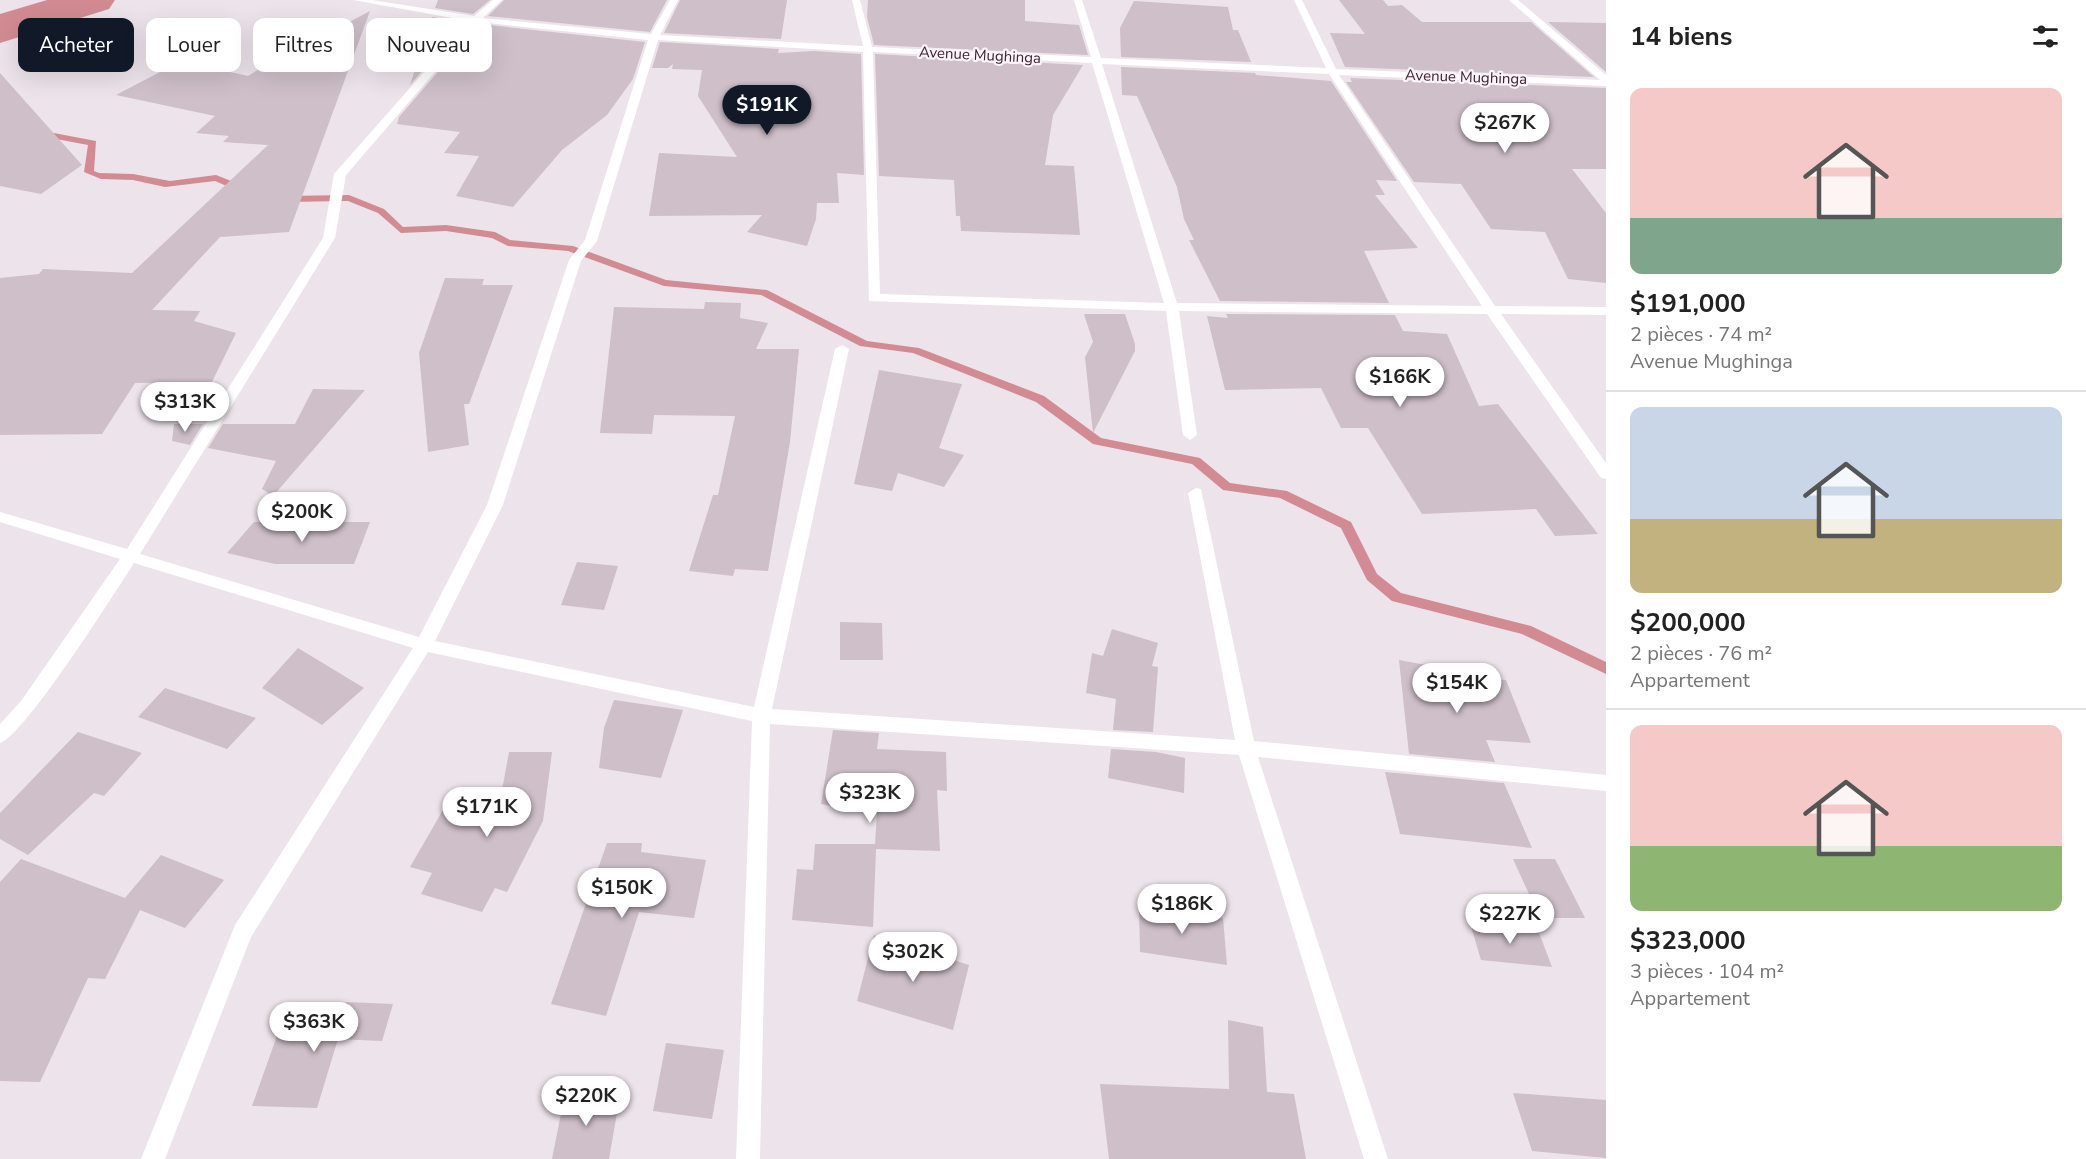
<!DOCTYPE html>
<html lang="fr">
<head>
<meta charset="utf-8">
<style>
	:root { --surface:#fff; --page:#f6f6f6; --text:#222; --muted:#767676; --line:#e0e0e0; --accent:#111827 }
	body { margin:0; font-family:"Nunito Sans",sans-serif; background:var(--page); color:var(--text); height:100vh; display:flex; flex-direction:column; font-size:22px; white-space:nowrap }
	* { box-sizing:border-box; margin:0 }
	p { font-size:20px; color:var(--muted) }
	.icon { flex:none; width:33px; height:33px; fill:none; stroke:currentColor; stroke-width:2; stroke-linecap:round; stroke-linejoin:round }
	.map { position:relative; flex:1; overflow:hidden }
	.side { display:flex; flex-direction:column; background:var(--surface); width:480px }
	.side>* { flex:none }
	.banner { position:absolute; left:18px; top:18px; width:570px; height:54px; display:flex; gap:12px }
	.price { position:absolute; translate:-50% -51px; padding:0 14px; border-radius:21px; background:#fff; color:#222; font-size:20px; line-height:39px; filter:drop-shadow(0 2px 3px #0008) }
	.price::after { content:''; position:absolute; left:50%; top:36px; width:18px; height:14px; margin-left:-9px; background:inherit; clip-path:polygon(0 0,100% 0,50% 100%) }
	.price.on { background:var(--accent); color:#fff }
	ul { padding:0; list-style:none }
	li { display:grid; align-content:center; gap:12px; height:318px; padding:0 24px }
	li+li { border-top:2px solid var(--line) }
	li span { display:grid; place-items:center; height:186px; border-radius:12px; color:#555 }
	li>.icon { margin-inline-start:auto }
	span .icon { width:108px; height:108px; fill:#fffc; stroke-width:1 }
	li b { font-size:26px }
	h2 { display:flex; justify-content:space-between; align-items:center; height:72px; padding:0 24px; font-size:26px }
	.tag { padding:0 21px; border-radius:12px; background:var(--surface); box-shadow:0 6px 24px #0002; font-size:21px; line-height:54px }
	.tag.on { background:var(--accent); color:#fff }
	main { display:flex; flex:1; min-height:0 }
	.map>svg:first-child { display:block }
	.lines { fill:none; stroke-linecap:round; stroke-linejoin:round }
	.stream { fill:#d28b93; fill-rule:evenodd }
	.river { fill:#d28b93; fill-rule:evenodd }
	.building { fill:#cebfc9 }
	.minor { fill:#fff; fill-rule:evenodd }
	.labels { text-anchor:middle; stroke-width:4.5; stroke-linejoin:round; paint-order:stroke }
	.far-street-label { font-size:15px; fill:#3e2331; stroke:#f9f4f8 }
</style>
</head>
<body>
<main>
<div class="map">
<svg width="1606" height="1159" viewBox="0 0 1606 1159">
	<rect width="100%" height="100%" fill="#ede3ea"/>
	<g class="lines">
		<!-- stream -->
		<path class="stream" d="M38 130 96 141 94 171 99 173 133 174 170 181 216 175 236 183 247 194 239 196 229 187 215 181 165 187 133 180 101 179 84 172 88 145 35 135V131Z
			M349 195 384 209 403 227 446 225 495 232 510 240 573 246 666 280 767 290 867 341 919 348 1044 396 1101 438 1200 458 1230 483 1287 491 1351 522 1377 574 1401 593 1531 626 1606 662V674L1522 634 1392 601 1367 580 1341 528 1280 498 1223 490 1192 464 1093 444 1036 402 913 353 860 346 761 295 664 286 568 251 508 246 492 238 446 231 401 233 378 213 348 201 284 202 279 199 284 196Z"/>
		<!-- river -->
		<path class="river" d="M47 0H115L109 9 0 43V14Z"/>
	</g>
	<!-- building -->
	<path class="building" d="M438 0H490L473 14 435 8Z
		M504 0H667L650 32 488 16Z
		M680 0H787L781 39 664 33Z
		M868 0H1025V21L1079 25 1088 55 874 45 867 17Z
		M1339 0H1383L1388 6 1402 5 1422 22H1531L1594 77 1345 67 1330 33 1365 34Z
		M1134 1 1228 7 1233 30H1238L1251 62 1121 57 1120 28Z
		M370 11 289 232 220 237 152 310 200 311 194 321 236 333 212 382 135 383 102 434 0 435V278L39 274 43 269 132 273 268 145 223 142 229 136 196 133 215 116 116 95 181 61 248 76 288 51 293 52Z
		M432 17 465 22 410 85Z
		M1548 22 1606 23V72Z
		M479 24 645 42 633 79 607 115 562 150 513 207 456 196 479 156 444 153 460 132 397 124 399 117Z
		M660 42 779 49 778 53 814 51 861 54 864 175 837 173 839 203H817L816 219 807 246 747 232 762 215 649 216 659 153 737 157 698 96 702 70 672 69 673 64 668 68H652Z
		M875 54 1083 65 1053 115 1045 165 1074 166 1080 235 961 231 960 216H956L954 180 879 176Z
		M1121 67 1255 73 1256 75 1331 81 1397 181 1376 180 1385 195H1375L1418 248 1364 251 1389 303 1220 301 1189 240H1194L1184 219 1177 187 1137 96 1122 95Z
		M0 73 82 165 41 194 0 186Z
		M1350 78 1606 88V169H1572L1606 213V283L1568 279 1545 232 1491 229 1461 184 1414 182 1346 82H1352Z
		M445 278 484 279 482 285H513L469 404H464L469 445 428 452 419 353Z
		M705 302 741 303 740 318 768 323 756 349H799L790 442 768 571 735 569 733 576 689 571 713 495H718L735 416 654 415 652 434 600 433 614 307 704 309Z
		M1084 314H1125L1135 344V351L1093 433 1085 357 1093 342Z
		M1226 314 1395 315 1403 331 1447 334 1479 406 1498 404 1598 534 1555 536 1536 509 1422 514 1368 428H1341L1321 388 1225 390 1207 316 1228 318Z
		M879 370 962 384 939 448 964 455 944 487 898 473 892 491 854 484Z
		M313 389 365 390 273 496 262 489 276 461 208 448 223 424H295Z
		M174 424H203L190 445 172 441Z
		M254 522H370L354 564H275L227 553Z
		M577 562 618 566 604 610 561 605Z
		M840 622 882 623 883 660H840Z
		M1112 629 1158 643 1152 666 1158 667 1153 732 1113 730 1116 699 1086 693 1092 653 1103 656Z
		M298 648 364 688 322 725 262 688Z
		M1399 660 1447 669 1448 676 1506 680 1531 743 1486 740 1495 762 1409 754Z
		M165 688 256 718 227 749 138 717Z
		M614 700 683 710 661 778 599 768 604 728Z
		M833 730 879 733 877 749 946 752 947 791 937 790 940 851 876 849 873 927 792 920 797 869 813 870 815 844H875L877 813 821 804Z
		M78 732 142 753 104 796 94 793 28 855 0 839V813Z
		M1111 749 1156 752 1185 758 1184 793 1108 778Z
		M509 752H552L543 821 507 892 495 888 482 912 421 894 432 873 410 867 443 810 496 823Z
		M1385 772 1504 783 1532 848 1400 834Z
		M607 843H642L641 852 706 860 694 918 639 912 606 1016 551 1004Z
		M161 855 224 880 185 928 140 910 105 979 88 978 40 1082 0 1081V882L21 859 125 898Z
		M1513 859H1555L1585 918H1540Z
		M1139 905 1223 918 1227 965 1140 952Z
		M1470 923 1538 930 1552 967 1481 960Z
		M874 935 969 965 953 1030 857 1001Z
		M346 1002 393 1004 382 1041 338 1039 317 1108 252 1106 284 1016 341 1018Z
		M1228 1020 1263 1027 1267 1092 1294 1094 1306 1159H1109L1100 1084 1229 1089Z
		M666 1043 724 1050 712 1119 653 1111Z
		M565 1093 620 1096 609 1159H552Z
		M1513 1093 1606 1100V1158L1532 1151Z"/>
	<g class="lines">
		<!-- minor -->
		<path class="minor" d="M353 0H372L474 16 493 0H502L483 18 651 34 670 0H678L660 35 863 46 852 0H860L872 47 1091 57 1074 0H1082L1101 58 1326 68 1294 0H1302L1336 69 1600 80 1509 0H1518L1606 75V86L1339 75 1495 306 1606 307V315L1501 314 1606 463V479L1601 478 1487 314 1179 311 1197 435 1190 440 1183 435 1166 311 869 301 863 52 658 40 597 241 581 261 503 505 435 641 754 707 835 349 842 345 849 349 772 709 1235 740 1188 493 1196 488 1201 489 1254 741 1606 775V791L1258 757 1388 1159H1364L1239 755 770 724 760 1159H736L752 721 428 652 251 937 165 1159H141L235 925 413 648 134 563C114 594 25 735 0 743V724L21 701 120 559 0 522V512L127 549 323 238 334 174 469 21ZM478 22 648 40 585 240 569 260 487 505 419 637 140 554 335 238 346 175ZM873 52 1092 63 1164 303 880 294ZM1102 64 1329 74 1482 306 1177 303Z"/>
	</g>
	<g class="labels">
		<!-- far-street labels -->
		<g class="far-street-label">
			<text transform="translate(980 55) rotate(3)" y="5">Avenue Mughinga</text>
			<text transform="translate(1466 77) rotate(2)" y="5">Avenue Mughinga</text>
		</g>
	</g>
</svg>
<b class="price on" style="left:767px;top:136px">$191K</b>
<b class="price" style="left:1505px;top:154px">$267K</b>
<b class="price" style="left:1400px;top:408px">$166K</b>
<b class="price" style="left:185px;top:433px">$313K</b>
<b class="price" style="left:302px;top:543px">$200K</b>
<b class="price" style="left:1457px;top:714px">$154K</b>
<b class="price" style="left:870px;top:824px">$323K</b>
<b class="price" style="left:487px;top:838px">$171K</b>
<b class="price" style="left:622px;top:919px">$150K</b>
<b class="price" style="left:1182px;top:935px">$186K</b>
<b class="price" style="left:1510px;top:945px">$227K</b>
<b class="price" style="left:913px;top:983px">$302K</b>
<b class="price" style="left:314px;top:1053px">$363K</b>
<b class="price" style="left:586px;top:1127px">$220K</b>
<div class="banner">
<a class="tag on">Acheter</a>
<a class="tag">Louer</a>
<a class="tag">Filtres</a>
<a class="tag">Nouveau</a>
</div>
</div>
<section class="side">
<h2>14 biens<svg class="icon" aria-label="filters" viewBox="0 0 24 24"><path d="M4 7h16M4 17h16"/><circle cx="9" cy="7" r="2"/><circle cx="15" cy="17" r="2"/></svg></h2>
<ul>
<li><span style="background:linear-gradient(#f6c9c9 70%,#7fa58c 0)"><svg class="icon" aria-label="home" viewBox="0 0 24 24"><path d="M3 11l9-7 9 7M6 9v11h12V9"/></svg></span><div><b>$191,000</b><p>2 pièces · 74 m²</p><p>Avenue Mughinga</p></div></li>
<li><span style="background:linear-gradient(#c9d6e8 60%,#c2b280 0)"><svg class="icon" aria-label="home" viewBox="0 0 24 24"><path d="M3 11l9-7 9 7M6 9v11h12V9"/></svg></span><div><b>$200,000</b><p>2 pièces · 76 m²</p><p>Appartement</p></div></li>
<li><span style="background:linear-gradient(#f6c9c9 65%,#8fb573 0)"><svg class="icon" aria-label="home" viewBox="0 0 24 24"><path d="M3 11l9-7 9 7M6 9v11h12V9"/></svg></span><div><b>$323,000</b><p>3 pièces · 104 m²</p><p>Appartement</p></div></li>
</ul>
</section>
</main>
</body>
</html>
